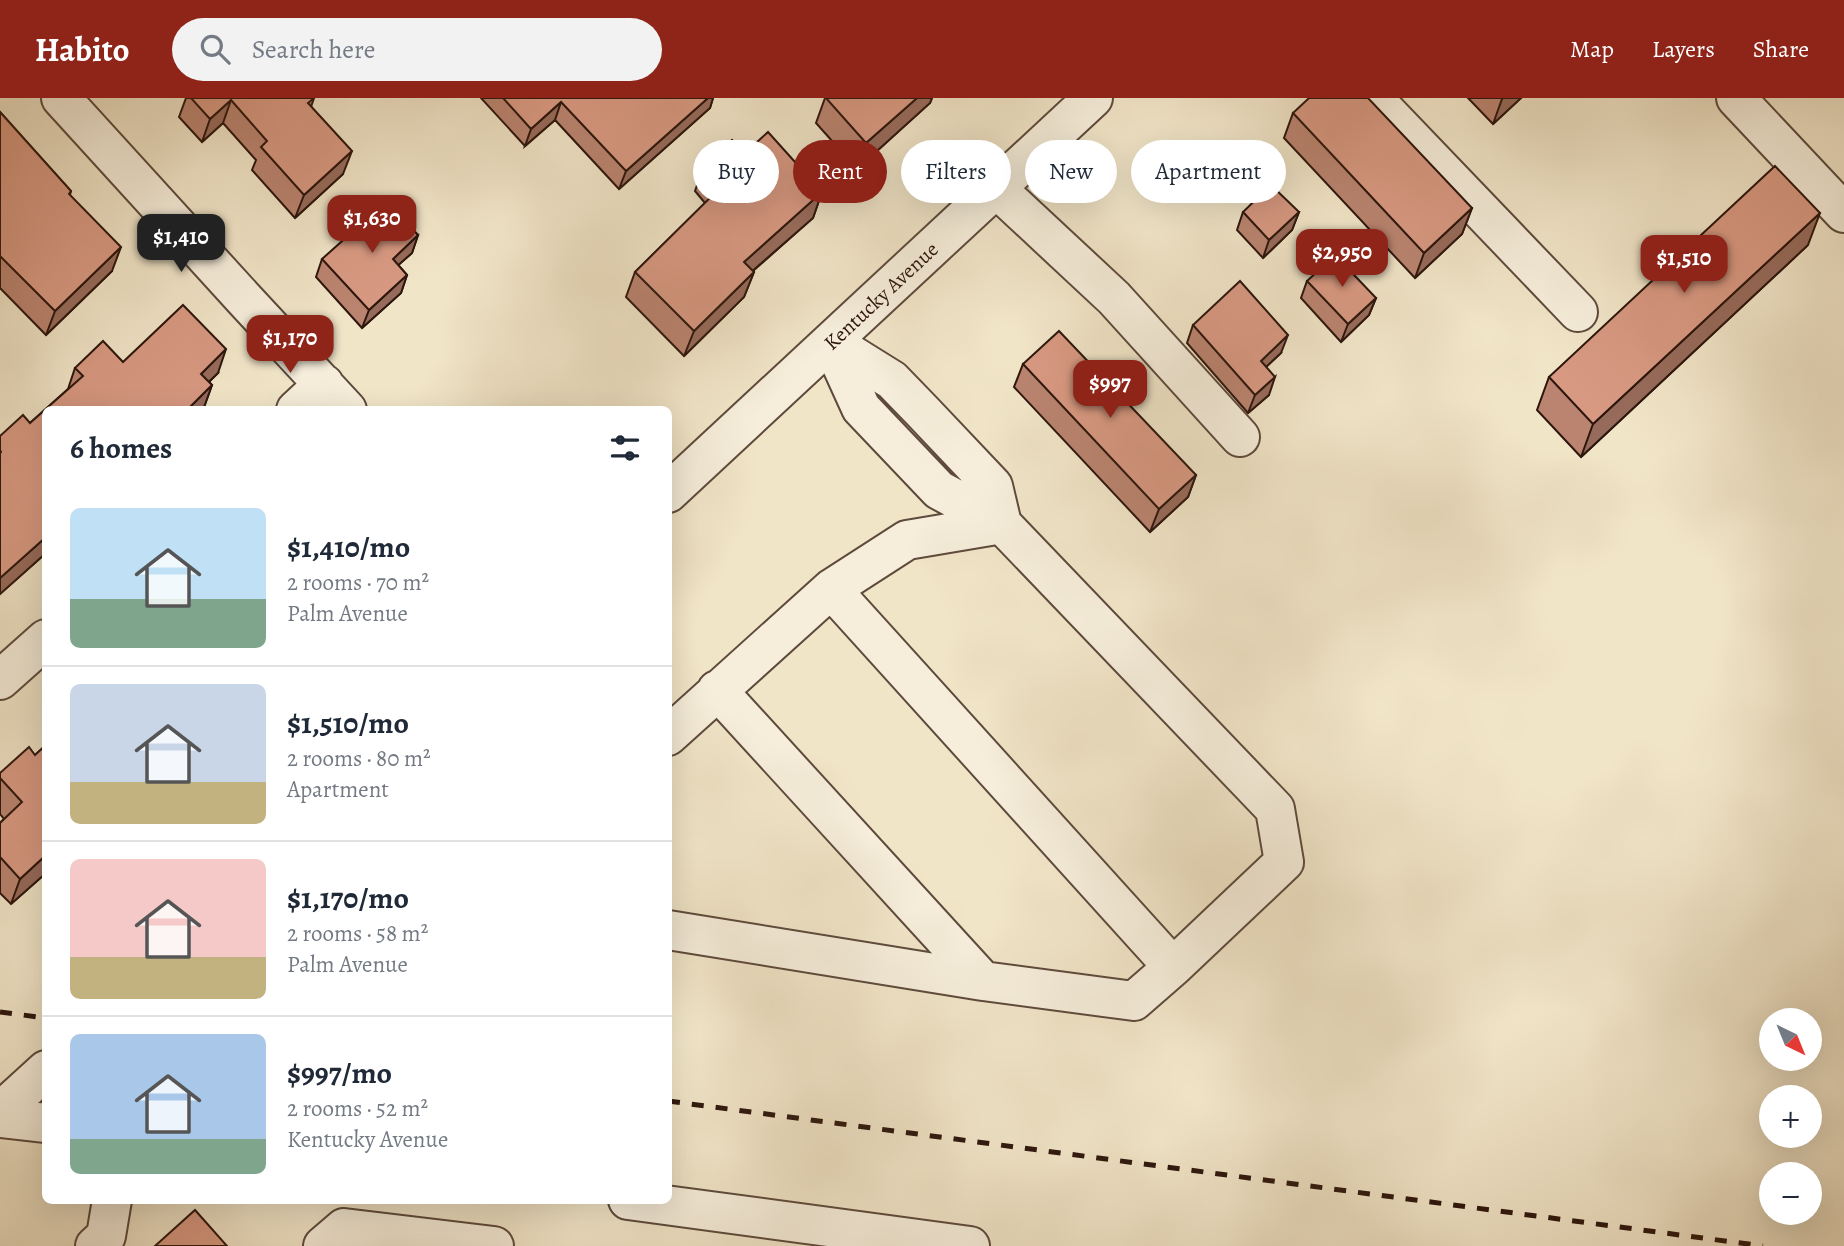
<!DOCTYPE html>
<html lang="en">
<head>
<meta charset="utf-8">
<style>
	:root { --surface:#fff; --page:#f2f2f3; --text:#1f2937; --muted:#747a83; --line:#e0e1e3; --accent:#8f2418 }
	body { margin:0; font-family:Alegreya,serif; background:var(--page); color:var(--text); height:100vh; display:flex; flex-direction:column; font-size:26px; white-space:nowrap }
	* { box-sizing:border-box; margin:0 }
	p { font-size:23px; color:var(--muted) }
	.icon { flex:none; width:38px; height:38px; fill:none; stroke:currentColor; stroke-width:2; stroke-linecap:round; stroke-linejoin:round }
	.map { position:relative; flex:1; overflow:hidden }
	.drawer { position:absolute; left:42px; top:308px; width:630px; height:798px; display:flex; flex-direction:column; background:var(--surface); border-radius:10px; box-shadow:0 7px 28px #0002 }
	.drawer>* { flex:none }
	.hud { position:absolute; left:693px; top:42px; width:665px; height:63px; display:flex; gap:14px }
	.needle { width:46px; rotate:137deg }
	.buttons { position:absolute; left:1759px; top:910px; display:grid; gap:14px }
	.buttons a { display:grid; place-items:center; width:63px; height:63px; border-radius:50%; background:var(--surface); box-shadow:0 7px 28px #0002; font-size:35px }
	.price { position:absolute; translate:-50% -60px; padding:0 16px; border-radius:14px; background:var(--accent); color:#fff; font-size:23px; line-height:46px; filter:drop-shadow(0 2px 4px #0008) }
	.price::after { content:''; position:absolute; left:50%; top:42px; width:21px; height:16px; margin-left:-10px; background:inherit; clip-path:polygon(0 0,100% 0,50% 100%) }
	.price.selected { background:#222; color:#fff }
	ul { padding:0; list-style:none }
	li { display:flex; align-items:center; gap:21px; height:175px; padding:0 28px }
	li+li { border-top:2px solid var(--line) }
	li span { display:grid; place-items:center; flex:none; width:196px; height:140px; border-radius:10px; color:#555 }
	li>.icon { margin-inline-start:auto }
	span .icon { width:84px; height:84px; fill:#fffc; stroke-width:1 }
	li b { font-size:30px }
	h2 { display:flex; justify-content:space-between; align-items:center; height:84px; padding:0 28px; font-size:30px }
	.pill { padding:0 24px; border-radius:32px; background:var(--surface); box-shadow:0 7px 28px #0002; font-size:24px; line-height:63px }
	.pill.selected { background:var(--accent); color:#fff }
	header { display:flex; align-items:center; gap:42px; box-sizing:border-box; height:98px; padding:0 35px; background:var(--accent); color:#fff }
	header strong { font-size:33px }
	nav { display:flex; gap:38px; margin-inline-start:auto; font-size:24px }
	.search { width:490px; height:63px; background:var(--page); display:flex; align-items:center; gap:18px; box-sizing:border-box; padding:0 24px; border-radius:38px; color:var(--muted); font-size:26px }
	.map>svg:first-child { display:block }
	.lines { fill:none; stroke-linecap:round; stroke-linejoin:round }
	.minor-casing { stroke:#5e4a3c; stroke-width:42 }
	.minor { stroke:#f6eedb; stroke-width:38 }
	.rail { stroke:#2d160d; stroke-width:5; stroke-dasharray:12 12; stroke-linecap:butt }
	.wall { fill:#ba8470; stroke:#2d160d; stroke-width:2 }
	.shaded-wall { fill:#976b5b; stroke:#2d160d; stroke-width:2 }
	.building { fill:#d89982; stroke:#2d160d; stroke-width:2 }
	.labels { text-anchor:middle; stroke-width:6; stroke-linejoin:round; paint-order:stroke }
	.street-label { font-size:21px; fill:#2d160d; stroke:#f6eedb }
</style>
</head>
<body>
<header>
<strong>Habito</strong>
<div class="search"><svg class="icon" aria-label="search" viewBox="0 0 24 24"><circle cx="10" cy="10" r="6"/><path d="M15 15l6 6"/></svg>Search here</div>
<nav><a>Map</a><a>Layers</a><a>Share</a></nav>
</header>
<div class="map">
<svg width="1844" height="1148" viewBox="0 0 1844 1148">
	<rect width="100%" height="100%" fill="#f1e5c8"/>
	<filter id="stains"><feTurbulence type="fractalNoise" baseFrequency=".00286" numOctaves="4"/><feColorMatrix values="0 0 0 0 .2 0 0 0 0 .09 0 0 0 0 .02 0 0 0 .5 -.17"/></filter>
	<radialGradient id="worn" r=".72"><stop offset=".6" stop-color="#630" stop-opacity="0"/><stop offset="1" stop-color="#630" stop-opacity=".3"/></radialGradient>
	<g class="lines">
		<defs>
			<path id="minor" d="M61 0 245 202 347 312
				M1373 0 1578 214
				M1736 0 1844 115
				M996 90 1114 200 1240 339
				M831 244 892 282 923 314 993 388 1002 426
				M296 312 324 286
				M668 395 1093 0
				M831 491 1173 869
				M0 582 46 541
				M717 592 983 883
				M668 638 831 491 907 442 1002 426
				M668 832 983 883 1134 903 1173 869 1284 764 1275 711 1002 426 939 392 861 310 831 244
				M0 1014 46 972
				M0 1020 46 1025
				M628 1102 970 1148
				M95 1148 106 1138 112 1102
				M323 1148 344 1130 494 1148"/>
		</defs>
		<!-- minor casing -->
		<use href="#minor" class="minor-casing"/>
		<!-- minor -->
		<use href="#minor" class="minor"/>
		<!-- rail -->
		<path class="rail" d="M0 914 46 920
			M668 1003 1763 1148"/>
	</g>
	<!-- wall -->
	<path class="wall" d="M186 0H314L311 9 343 76 295 120 252 72 256 62 223 25 202 44 179 19Z
		M481 0H713L710 10 619 91 555 22 525 48Z
		M825 0H932L930 5 857 71 816 25Z
		M1468 0H1521L1493 26Z
		M0 14 71 93 70 97 112 173 46 237 0 190Z
		M1293 15 1472 110 1462 136 1415 180 1284 40Z
		M744 56 822 94 813 120 753 173 754 174 744 199 684 258 626 199 635 174 705 105 695 93 704 67Z
		M1243 114H1299L1292 132 1263 160 1237 132Z
		M418 137 412 155 398 167 407 177 401 195 362 230 316 179 322 161Z
		M1808 147 1581 359 1537 312 1549 279Z
		M1307 183 1376 200 1369 217 1341 244 1301 200Z
		M1193 227 1281 255 1266 269 1269 297 1248 315 1187 245Z
		M123 264 218 275 209 284 212 287 203 312H46V455L0 496V338L30 325 68 291 75 270Z
		M1023 266 1196 377 1188 399 1150 434 1014 289Z
		M46 647V775L11 806 0 795V725L4 721 0 716V675L35 657Z"/>
	<!-- shaded-wall -->
	<path class="shaded-wall" d="M708 0H713L710 10 619 91 626 73Z
		M917 0H932L930 5 857 71 866 45Z
		M1503 0H1521L1493 26 1502 1Z
		M231 2 223 25 202 44 210 21Z
		M561 4 555 22 525 48 531 31Z
		M352 53 343 76 295 120 304 97Z
		M822 94 813 120 734 189 744 164Z
		M1472 110 1462 136 1415 180 1424 155Z
		M1299 114 1292 132 1263 160 1269 142Z
		M1820 115 1808 147 1581 359 1593 326Z
		M418 137 412 155 386 178 393 161Z
		M121 149 112 173 46 237 55 213Z
		M754 174 744 199 684 258 694 233Z
		M407 177 401 195 362 230 369 212Z
		M1376 200 1369 217 1341 244 1348 226Z
		M1288 237 1281 255 1254 280 1261 263Z
		M226 251 218 275 193 299 201 276Z
		M1275 279 1269 297 1248 315 1255 297Z
		M212 287 203 312H187Z
		M1196 377 1188 399 1150 434 1159 411Z
		M46 439V455L0 496V480Z
		M46 757V775L11 806 20 781Z"/>
	<!-- building -->
	<path class="building" d="M191 0H314L308 5 352 53 304 97 261 49 267 43 231 2 210 21Z
		M503 0H708L626 73 561 4 531 31Z
		M826 0H917L866 45Z
		M1309 0H1368L1472 110 1424 155 1293 15Z
		M0 14 71 93 69 96 121 149 55 213 0 158Z
		M768 34 822 94 744 164 754 174 694 233 635 174 722 88 704 67 732 42 744 56Z
		M1775 68 1820 115 1593 326 1549 279Z
		M1271 87 1299 114 1269 142 1243 114Z
		M387 103 418 137 393 161 407 177 369 212 322 161Z
		M1335 157 1376 200 1348 226 1307 183Z
		M1240 183 1288 237 1261 263 1275 279 1255 297 1193 227Z
		M183 207 226 251 201 276 212 287 187 312 184 310 183 312H46V439L0 480V355L1 354 0 352V338L23 317 30 325 83 278 75 270 103 243 123 264Z
		M1059 233 1196 377 1159 411 1023 266Z
		M46 647V757L20 781 0 759V725L22 704 0 680V675L29 649 35 657Z
		M195 1112 227 1148H155Z"/>
	<g class="labels">
		<!-- street labels -->
		<g class="street-label">
			<text transform="translate(881 198) rotate(-43)" y="7">Kentucky Avenue</text>
		</g>
	</g>
	<rect width="100%" height="100%" filter="url(#stains)"/>
	<rect width="100%" height="100%" fill="url(#worn)"/>
</svg>
<div class="buttons">
<a><svg class="needle" viewBox="-14 -14 28 28"><path d="M0-13l5 13h-10z" fill="#e53935"/><path d="M0 13l5-13h-10z" fill="#747a83"/></svg></a>
<a>+</a>
<a>−</a>
</div>
<b class="price" style="left:372px;top:157px">$1,630</b>
<b class="price selected" style="left:181px;top:176px">$1,410</b>
<b class="price" style="left:1342px;top:191px">$2,950</b>
<b class="price" style="left:1684px;top:197px">$1,510</b>
<b class="price" style="left:290px;top:277px">$1,170</b>
<b class="price" style="left:1110px;top:322px">$997</b>
<div class="hud">
<a class="pill">Buy</a>
<a class="pill selected">Rent</a>
<a class="pill">Filters</a>
<a class="pill">New</a>
<a class="pill">Apartment</a>
</div>
<section class="drawer">
<h2>6 homes<svg class="icon" aria-label="filters" viewBox="0 0 24 24"><path d="M4 7h16M4 17h16"/><circle cx="9" cy="7" r="2"/><circle cx="15" cy="17" r="2"/></svg></h2>
<ul>
<li><span style="background:linear-gradient(#bfe0f5 65%,#7fa58c 0)"><svg class="icon" aria-label="home" viewBox="0 0 24 24"><path d="M3 11l9-7 9 7M6 9v11h12V9"/></svg></span><div><b>$1,410/mo</b><p>2 rooms · 70 m²</p><p>Palm Avenue</p></div></li>
<li><span style="background:linear-gradient(#c9d6e8 70%,#c2b280 0)"><svg class="icon" aria-label="home" viewBox="0 0 24 24"><path d="M3 11l9-7 9 7M6 9v11h12V9"/></svg></span><div><b>$1,510/mo</b><p>2 rooms · 80 m²</p><p>Apartment</p></div></li>
<li><span style="background:linear-gradient(#f6c9c9 70%,#c2b280 0)"><svg class="icon" aria-label="home" viewBox="0 0 24 24"><path d="M3 11l9-7 9 7M6 9v11h12V9"/></svg></span><div><b>$1,170/mo</b><p>2 rooms · 58 m²</p><p>Palm Avenue</p></div></li>
<li><span style="background:linear-gradient(#a9c7e8 75%,#7fa58c 0)"><svg class="icon" aria-label="home" viewBox="0 0 24 24"><path d="M3 11l9-7 9 7M6 9v11h12V9"/></svg></span><div><b>$997/mo</b><p>2 rooms · 52 m²</p><p>Kentucky Avenue</p></div></li>
</ul>
</section>
</div>
</body>
</html>
